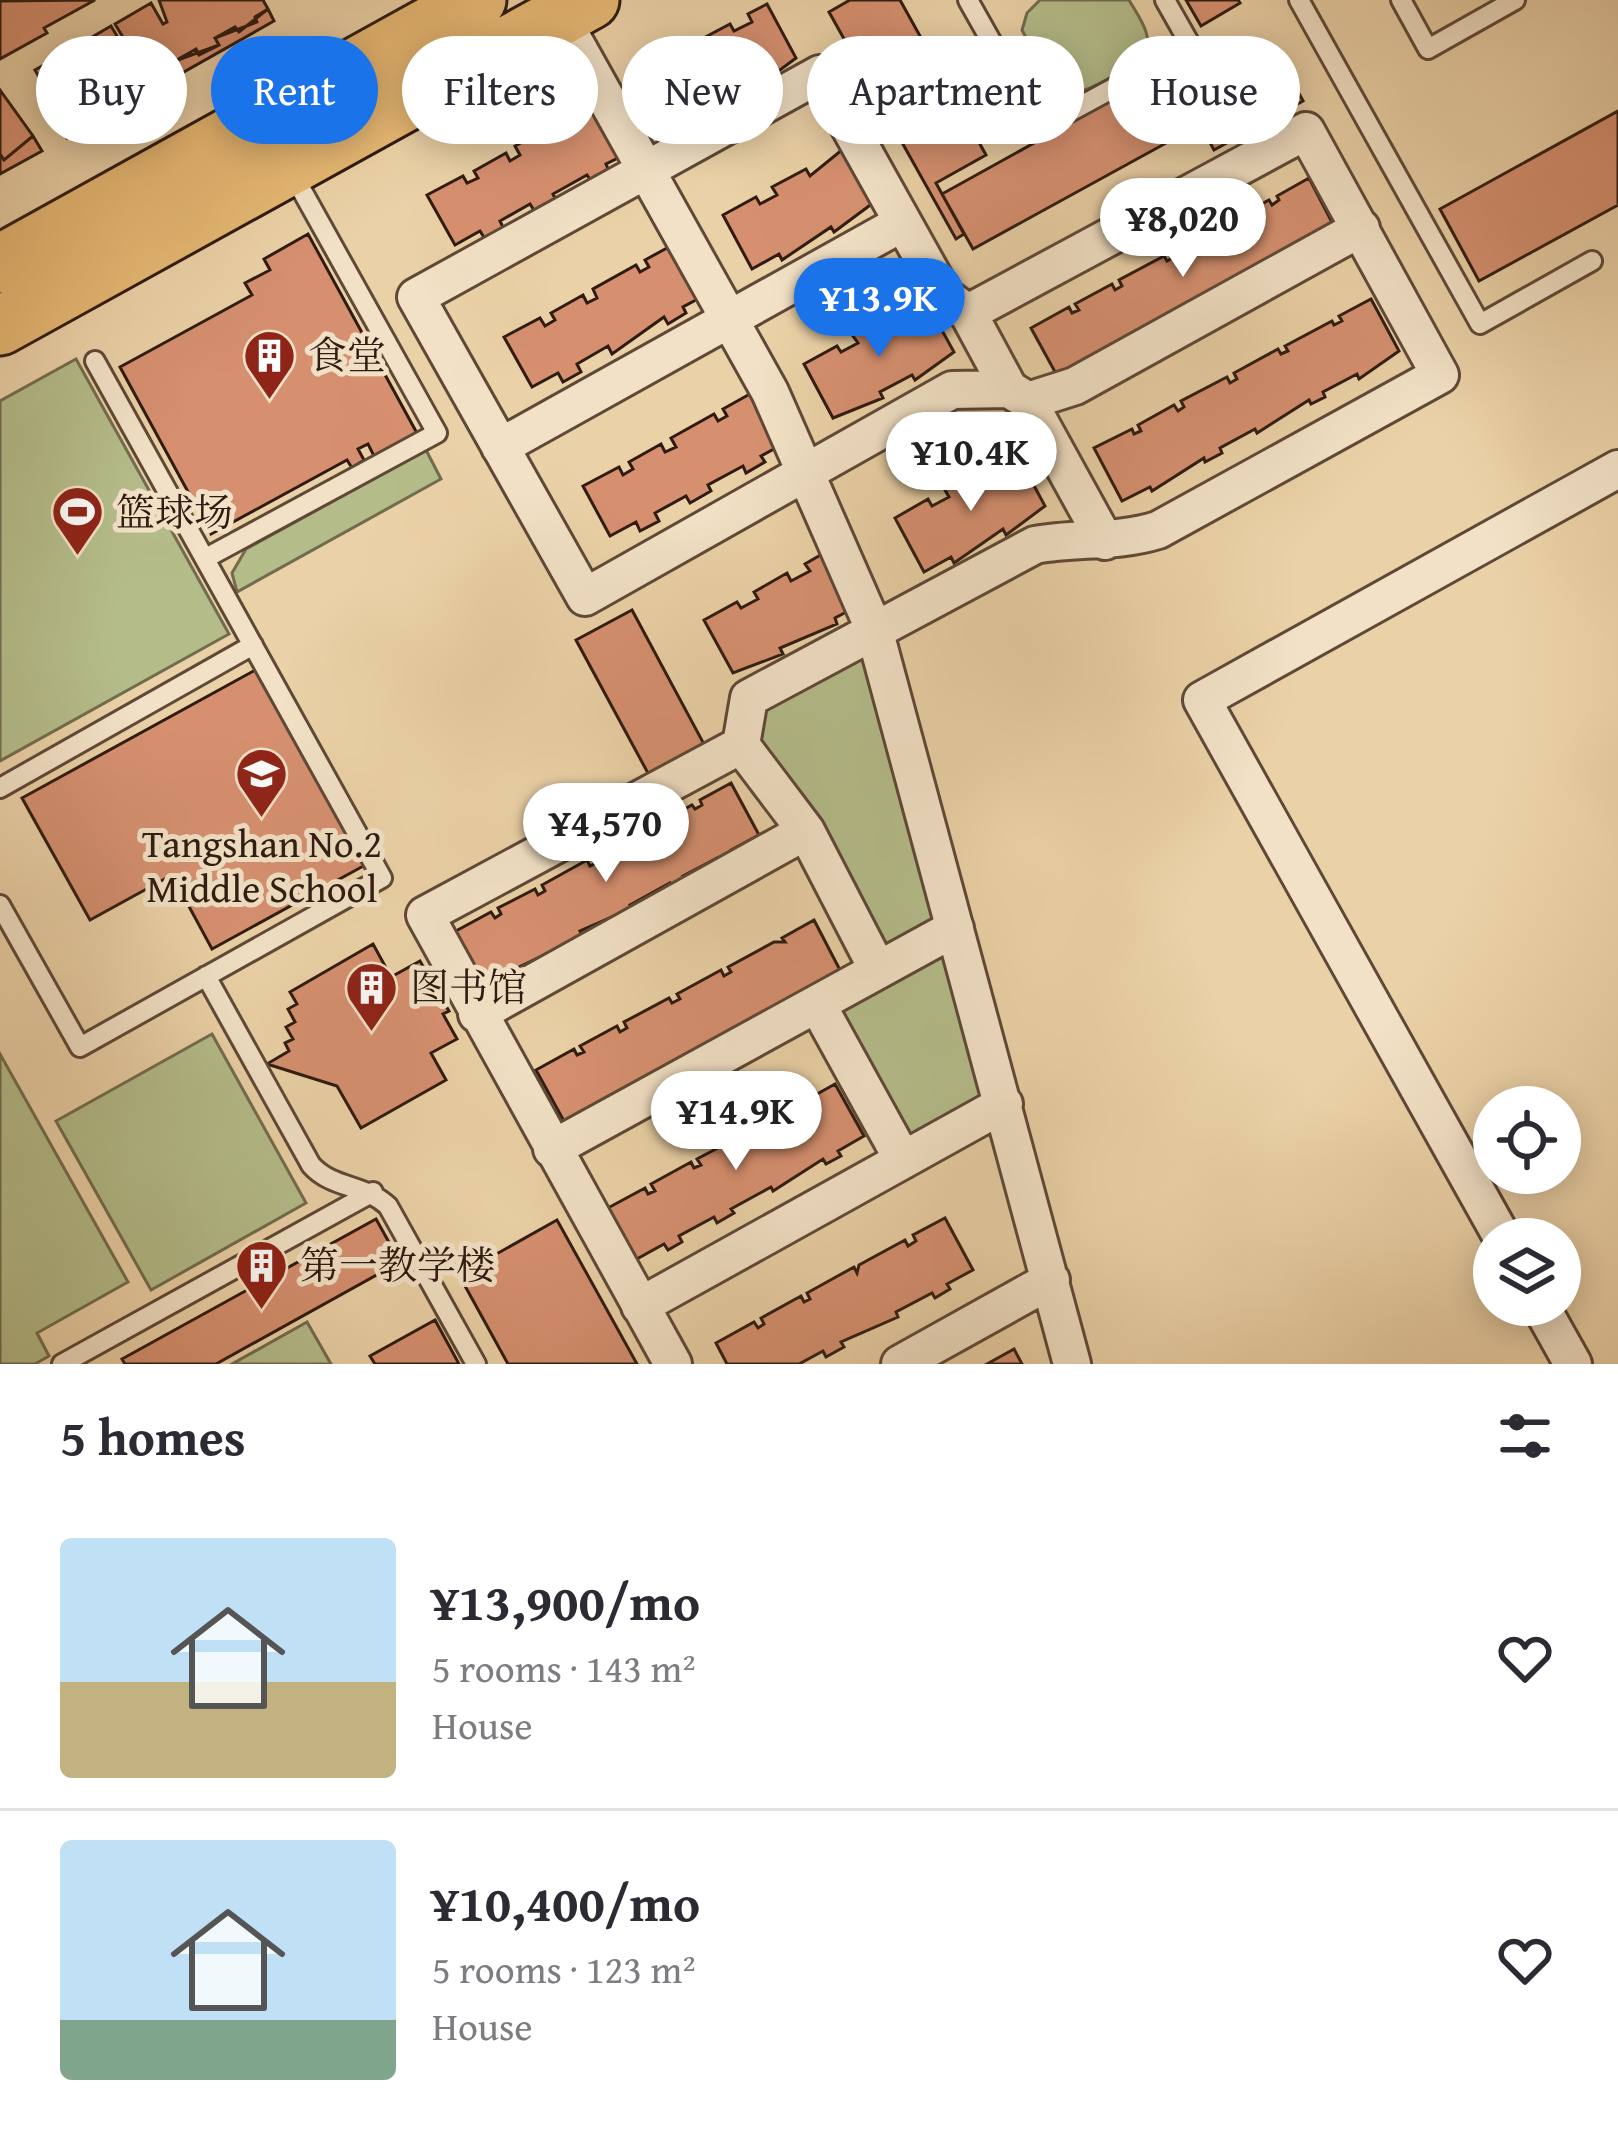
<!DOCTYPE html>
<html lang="en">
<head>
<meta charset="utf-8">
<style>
	:root { --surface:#fff; --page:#f2f2f3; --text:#2b2b33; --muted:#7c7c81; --line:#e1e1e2; --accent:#1a73e8 }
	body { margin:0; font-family:"Gentium Book Plus","Noto Serif SC",serif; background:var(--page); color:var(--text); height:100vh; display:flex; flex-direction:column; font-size:45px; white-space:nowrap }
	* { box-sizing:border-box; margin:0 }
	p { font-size:39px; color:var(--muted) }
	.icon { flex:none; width:66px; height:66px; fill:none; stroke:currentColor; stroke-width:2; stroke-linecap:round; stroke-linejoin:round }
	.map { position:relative; height:1364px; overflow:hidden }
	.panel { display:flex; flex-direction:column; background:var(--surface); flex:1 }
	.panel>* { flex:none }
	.hud { position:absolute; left:36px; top:36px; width:1548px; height:108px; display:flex; gap:24px }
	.buttons { position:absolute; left:1473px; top:1086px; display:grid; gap:24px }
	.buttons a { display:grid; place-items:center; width:108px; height:108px; border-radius:50%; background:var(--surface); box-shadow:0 6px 30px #0003; font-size:60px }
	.price { position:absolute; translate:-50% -102px; padding:0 27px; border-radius:42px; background:#fff; color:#222; font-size:39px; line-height:78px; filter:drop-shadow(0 3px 6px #0008) }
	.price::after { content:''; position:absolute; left:50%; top:72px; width:36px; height:27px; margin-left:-18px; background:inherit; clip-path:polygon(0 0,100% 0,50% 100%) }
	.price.on { background:var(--accent); color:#fff }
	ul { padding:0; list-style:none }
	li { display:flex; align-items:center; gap:36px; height:300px; padding:0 60px }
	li+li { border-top:3px solid var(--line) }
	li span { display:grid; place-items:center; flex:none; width:336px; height:240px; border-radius:12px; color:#555 }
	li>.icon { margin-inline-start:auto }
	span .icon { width:144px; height:144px; fill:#fffc; stroke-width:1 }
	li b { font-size:51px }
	h2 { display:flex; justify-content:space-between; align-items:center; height:144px; padding:0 60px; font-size:51px }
	.chip { padding:0 42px; border-radius:54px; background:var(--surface); box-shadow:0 6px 30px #0003; font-size:42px; line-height:108px }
	.chip.on { background:var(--accent); color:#fff }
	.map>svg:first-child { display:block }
	.green { fill:#b4bc8a; stroke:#726c4e; stroke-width:3 }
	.building { fill:#d69070; stroke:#2f1b11; stroke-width:3 }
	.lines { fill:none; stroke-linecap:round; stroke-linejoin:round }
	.service-casing { stroke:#5e4836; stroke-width:24 }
	.minor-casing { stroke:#5e4836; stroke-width:42 }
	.primary-casing { stroke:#2f1b11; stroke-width:63 }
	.service { stroke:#f2e1c6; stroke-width:18 }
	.minor { stroke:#f2e1c6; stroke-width:36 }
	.primary { stroke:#e6b874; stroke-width:57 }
	.labels { text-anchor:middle; stroke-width:10; stroke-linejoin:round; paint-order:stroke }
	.poi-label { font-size:39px; fill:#2f1b11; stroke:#f2e1c6; text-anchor:start }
</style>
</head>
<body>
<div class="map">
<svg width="1618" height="1364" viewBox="0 0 1618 1364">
	<rect width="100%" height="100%" fill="#ebd1a7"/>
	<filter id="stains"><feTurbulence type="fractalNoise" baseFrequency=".00167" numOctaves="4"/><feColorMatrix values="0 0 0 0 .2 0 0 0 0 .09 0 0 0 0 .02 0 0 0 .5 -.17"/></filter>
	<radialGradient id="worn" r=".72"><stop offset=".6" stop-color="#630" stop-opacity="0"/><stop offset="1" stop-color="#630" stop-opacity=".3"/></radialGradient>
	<!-- green -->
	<path class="green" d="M1040 0H1129C1140 19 1155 37 1144 59 1067 101 1066 113 1022 30L1027 13Z
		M76 359 229 634 0 761V401Z
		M426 450 441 479 237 592 232 573 246 549Z
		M867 647 943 922 882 955 755 744 761 704Z
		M946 941 993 1104 904 1154 825 1007Z
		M212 1034 306 1203 151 1290 56 1121Z
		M0 1054 128 1282 37 1333 49 1356 35 1364H0Z
		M307 1322 331 1364H232Z"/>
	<!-- building -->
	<path class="building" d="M95 0 44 28 47 33 0 59V1Z
		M263 0 268 9 255 17 257 22 215 38 219 45 199 55 196 49 175 61 179 67 136 83 140 89 117 101 114 95 95 106 98 112 76 125 73 119 60 126 41 93 46 89 35 70 72 49 86 66 75 47 111 26 123 46 127 44 115 24 151 3 163 24 167 22 159 0Z
		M850 0H900L986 155 936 183 964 234 956 239 829 12Z
		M1186 0H1238L1240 3 1201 26Z
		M767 4 796 58 757 87 755 81 723 98 726 104 676 124 647 70 680 52 684 59 700 49 696 42 730 24 734 31 752 22 748 14Z
		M268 9 274 21 67 138 60 126 73 119 76 125 98 112 95 106 140 89 136 83 156 72 160 78 179 67 175 61 219 45 215 38 235 27 239 32Z
		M1284 66 1303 101 1214 150 1195 115Z
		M1171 67 1189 99 1175 107 1188 131 973 249 942 194Z
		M0 90 33 136 4 160 0 154Z
		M601 99 630 152 606 164 609 171 591 181 587 175 553 194 556 200 535 212 530 204 500 221 504 229 485 239 480 231 455 245 427 195 463 176 467 183 478 178 474 171 506 153 510 161 520 155 515 146 559 123 563 130 572 125 568 117Z
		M1618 111V205L1479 281 1440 209Z
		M33 136 42 151 0 174V154L4 160Z
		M843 149 873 203 834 232 831 227 782 260 779 254 752 269 723 215 756 197 760 204 777 195 772 187 806 169 810 176Z
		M1309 178 1336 230 1060 381 1031 328 1069 307 1072 313 1079 310 1075 304 1112 284 1115 290 1122 286 1119 280 1164 256 1167 261 1174 257 1171 252 1216 228 1218 234 1225 230 1223 225 1269 200 1272 205 1279 200 1277 196Z
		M308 234 418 435 375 458 368 444 358 449 364 460 352 468 347 460 211 534 120 367 252 295 245 283 270 270 264 259Z
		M678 242 707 294 683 307 686 313 668 324 664 317 612 354 608 346 577 364 581 372 563 382 558 373 532 387 504 337 540 318 545 326 555 320 551 313 583 295 587 303 597 298 593 289 636 265 640 272 649 267 645 260Z
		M924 298 954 352 915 380 912 375 880 392 883 398 833 418 804 364 837 346 841 352 858 343 853 336 887 318 891 325 910 316 906 308Z
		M1371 299 1399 351 1359 379 1357 374 1323 392 1325 397 1311 404 1309 400 1257 433 1255 429 1220 448 1222 453 1205 462 1204 458 1152 491 1150 487 1122 501 1094 448 1132 429 1134 434 1141 431 1138 425 1174 405 1178 411 1184 407 1181 401 1227 377 1230 383 1237 379 1234 373 1278 349 1281 354 1288 351 1285 346 1332 321 1334 325 1342 321 1339 316Z
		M757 390 785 443 761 456 765 462 746 473 743 466 708 485 711 491 690 503 686 496 655 513 659 521 640 531 636 522 610 536 583 486 619 467 623 475 633 469 629 462 661 444 665 452 676 447 671 438 714 414 718 421 727 416 723 409Z
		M1016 452 1045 506 1006 535 1003 529 954 563 951 557 924 572 895 518 928 499 932 506 949 497 945 490 979 472 982 479 1001 469 996 462Z
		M824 553 854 608 835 618 837 624 780 648 783 654 733 673 704 620 737 602 741 608 758 599 754 592 787 573 791 581 810 571 805 564Z
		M632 610 705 746 649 775 576 640Z
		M259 668 367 864 212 949 172 875 90 920 22 798Z
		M731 783 759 835 731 850 734 855 719 862 717 858 683 876 686 880 672 888 670 883 630 905 632 908 580 931 583 936 482 985 454 932 491 912 495 918 501 914 498 908 535 889 538 895 545 891 542 885 587 860 590 866 598 862 594 856 639 833 641 838 648 834 646 830 692 805 695 809 702 805 700 800Z
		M814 920 841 972 565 1123 536 1070 574 1049 577 1055 584 1052 580 1046 617 1026 620 1032 627 1028 624 1022 669 998 672 1003 680 999 677 994 721 970 724 976 731 972 728 967 774 942H785L782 938Z
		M373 944 391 977 420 961 449 1011 443 1014 457 1039 431 1053 446 1080 361 1128 337 1086 267 1064 289 1051 285 1043 293 1039 286 1027 295 1022 288 1009 297 1004 290 992Z
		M835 1084 864 1136 838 1151 841 1156 826 1164 823 1159 773 1191 771 1187 731 1209 734 1213 717 1223 714 1217 679 1236 682 1242 668 1250 664 1244 635 1260 606 1209 645 1188 648 1194 655 1191 651 1184 691 1162 694 1168 701 1165 697 1159 744 1134 747 1139 750 1131 796 1106 799 1111 807 1108 803 1102Z
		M945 1218 973 1270 947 1284 950 1289 935 1298 932 1293 896 1312 898 1317 841 1342 844 1347 826 1357 823 1351 799 1364H727L716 1343 754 1322 758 1328 764 1324 761 1318 801 1296 804 1302 810 1299 807 1293 854 1267 857 1273 859 1265 905 1240 908 1246 916 1241 913 1235Z
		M376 1219 400 1262 216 1364H125L122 1359Z
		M557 1220 637 1364H508L459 1275Z
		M435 1320 459 1364H375L370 1356Z
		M1014 1349 1022 1364H987Z"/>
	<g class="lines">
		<defs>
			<path id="service" d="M968 0 1040 128 1191 46 1165 0
				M1299 0 1480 324 1592 261
				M1401 0 1428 49 1515 0
				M1191 46 1215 89
				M206 558 437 433 291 171
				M0 788 253 645
				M0 905 80 1047 382 878 95 361
				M206 976 311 1165C332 1189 365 1184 388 1206L476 1364
				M62 1364 373 1192"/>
			<path id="minor" d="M560 16 770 392 874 629 1072 1364
				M968 313 1009 389 1028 401 1105 541
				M1028 401 1075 386 1361 228
				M500 447 902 223
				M878 970 806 831 741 745 749 698 1035 545C1076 537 1116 543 1158 530L1440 375 1306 131 968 313 944 296 820 74 416 297 585 597 952 390 1009 389
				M817 1004 903 1160
				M477 1014 806 831
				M552 1149 955 928
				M1503 1239 1202 700 1618 469
				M1540 1305 1573 1364
				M640 1306 1004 1104
				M673 1364 425 915 741 745
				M900 1364 1051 1280"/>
			<path id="primary" d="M0 264 477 0
				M0 326 590 0"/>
		</defs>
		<!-- service casing -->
		<use href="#service" class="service-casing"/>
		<!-- minor casing -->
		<use href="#minor" class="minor-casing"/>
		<!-- primary casing -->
		<use href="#primary" class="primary-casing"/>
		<!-- service -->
		<use href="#service" class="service"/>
		<!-- minor -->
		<use href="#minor" class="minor"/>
		<!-- primary -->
		<use href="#primary" class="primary"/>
	</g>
	<!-- icons -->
	<defs>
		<symbol id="building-pin" viewBox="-11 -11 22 30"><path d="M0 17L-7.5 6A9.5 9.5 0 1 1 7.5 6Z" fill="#8f2418" stroke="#f2e1c6"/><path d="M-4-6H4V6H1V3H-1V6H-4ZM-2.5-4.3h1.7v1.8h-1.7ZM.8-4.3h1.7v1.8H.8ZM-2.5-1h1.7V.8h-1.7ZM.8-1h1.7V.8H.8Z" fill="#fff"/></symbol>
		<symbol id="stadium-pin" viewBox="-11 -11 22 30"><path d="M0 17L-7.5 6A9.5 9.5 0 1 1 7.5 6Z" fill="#8f2418" stroke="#f2e1c6"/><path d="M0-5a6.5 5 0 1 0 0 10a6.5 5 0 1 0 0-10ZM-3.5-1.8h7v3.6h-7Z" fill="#fff"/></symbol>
		<symbol id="school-pin" viewBox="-11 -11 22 30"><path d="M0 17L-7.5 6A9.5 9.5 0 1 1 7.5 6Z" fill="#8f2418" stroke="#f2e1c6"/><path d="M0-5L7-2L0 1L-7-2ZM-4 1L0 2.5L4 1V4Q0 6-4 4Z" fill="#fff"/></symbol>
	</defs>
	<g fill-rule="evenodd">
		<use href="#building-pin" x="240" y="326" width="59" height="81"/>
		<use href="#stadium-pin" x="48" y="482" width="59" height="81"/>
		<use href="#school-pin" x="232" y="744" width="59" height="81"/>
		<use href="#building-pin" x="342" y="958" width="59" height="81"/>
		<use href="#building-pin" x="232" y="1236" width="59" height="81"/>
	</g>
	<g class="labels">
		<!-- poi labels -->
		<g class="poi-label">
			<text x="308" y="369">食堂</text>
			<text x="116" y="526">篮球场</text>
			<text x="262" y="857" text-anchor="middle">Tangshan No.2<tspan x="262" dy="45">Middle School</tspan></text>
			<text x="410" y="1001">图书馆</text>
			<text x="300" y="1279">第一教学楼</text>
		</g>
	</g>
	<rect width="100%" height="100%" filter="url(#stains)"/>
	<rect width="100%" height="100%" fill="url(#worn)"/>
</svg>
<div class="buttons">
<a><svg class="icon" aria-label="locate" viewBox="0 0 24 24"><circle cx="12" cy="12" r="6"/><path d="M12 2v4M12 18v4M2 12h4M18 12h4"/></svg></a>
<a><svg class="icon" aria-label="layers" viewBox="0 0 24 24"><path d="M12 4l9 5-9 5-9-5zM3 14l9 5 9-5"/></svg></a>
</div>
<b class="price" style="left:1183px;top:280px">¥8,020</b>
<b class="price on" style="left:879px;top:360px">¥13.9K</b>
<b class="price" style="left:971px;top:514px">¥10.4K</b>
<b class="price" style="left:606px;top:885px">¥4,570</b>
<b class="price" style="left:736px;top:1173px">¥14.9K</b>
<div class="hud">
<a class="chip">Buy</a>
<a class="chip on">Rent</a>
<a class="chip">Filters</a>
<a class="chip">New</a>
<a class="chip">Apartment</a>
<a class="chip">House</a>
</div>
</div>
<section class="panel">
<h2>5 homes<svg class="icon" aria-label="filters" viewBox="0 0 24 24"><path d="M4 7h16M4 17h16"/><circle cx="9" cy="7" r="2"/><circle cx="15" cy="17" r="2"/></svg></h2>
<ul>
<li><span style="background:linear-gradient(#bfe0f5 60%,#c2b280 0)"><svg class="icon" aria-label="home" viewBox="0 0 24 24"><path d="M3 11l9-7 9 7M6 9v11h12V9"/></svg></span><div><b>¥13,900/mo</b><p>5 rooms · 143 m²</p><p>House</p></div><svg class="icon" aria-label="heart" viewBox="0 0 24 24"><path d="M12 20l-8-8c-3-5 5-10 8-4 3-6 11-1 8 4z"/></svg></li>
<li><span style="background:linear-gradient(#bfe0f5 75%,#7fa58c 0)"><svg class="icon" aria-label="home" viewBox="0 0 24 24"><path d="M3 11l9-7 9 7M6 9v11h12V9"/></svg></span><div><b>¥10,400/mo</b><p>5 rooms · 123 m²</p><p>House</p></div><svg class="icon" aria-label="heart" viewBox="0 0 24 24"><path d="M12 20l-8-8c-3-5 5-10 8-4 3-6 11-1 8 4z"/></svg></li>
</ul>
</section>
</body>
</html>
